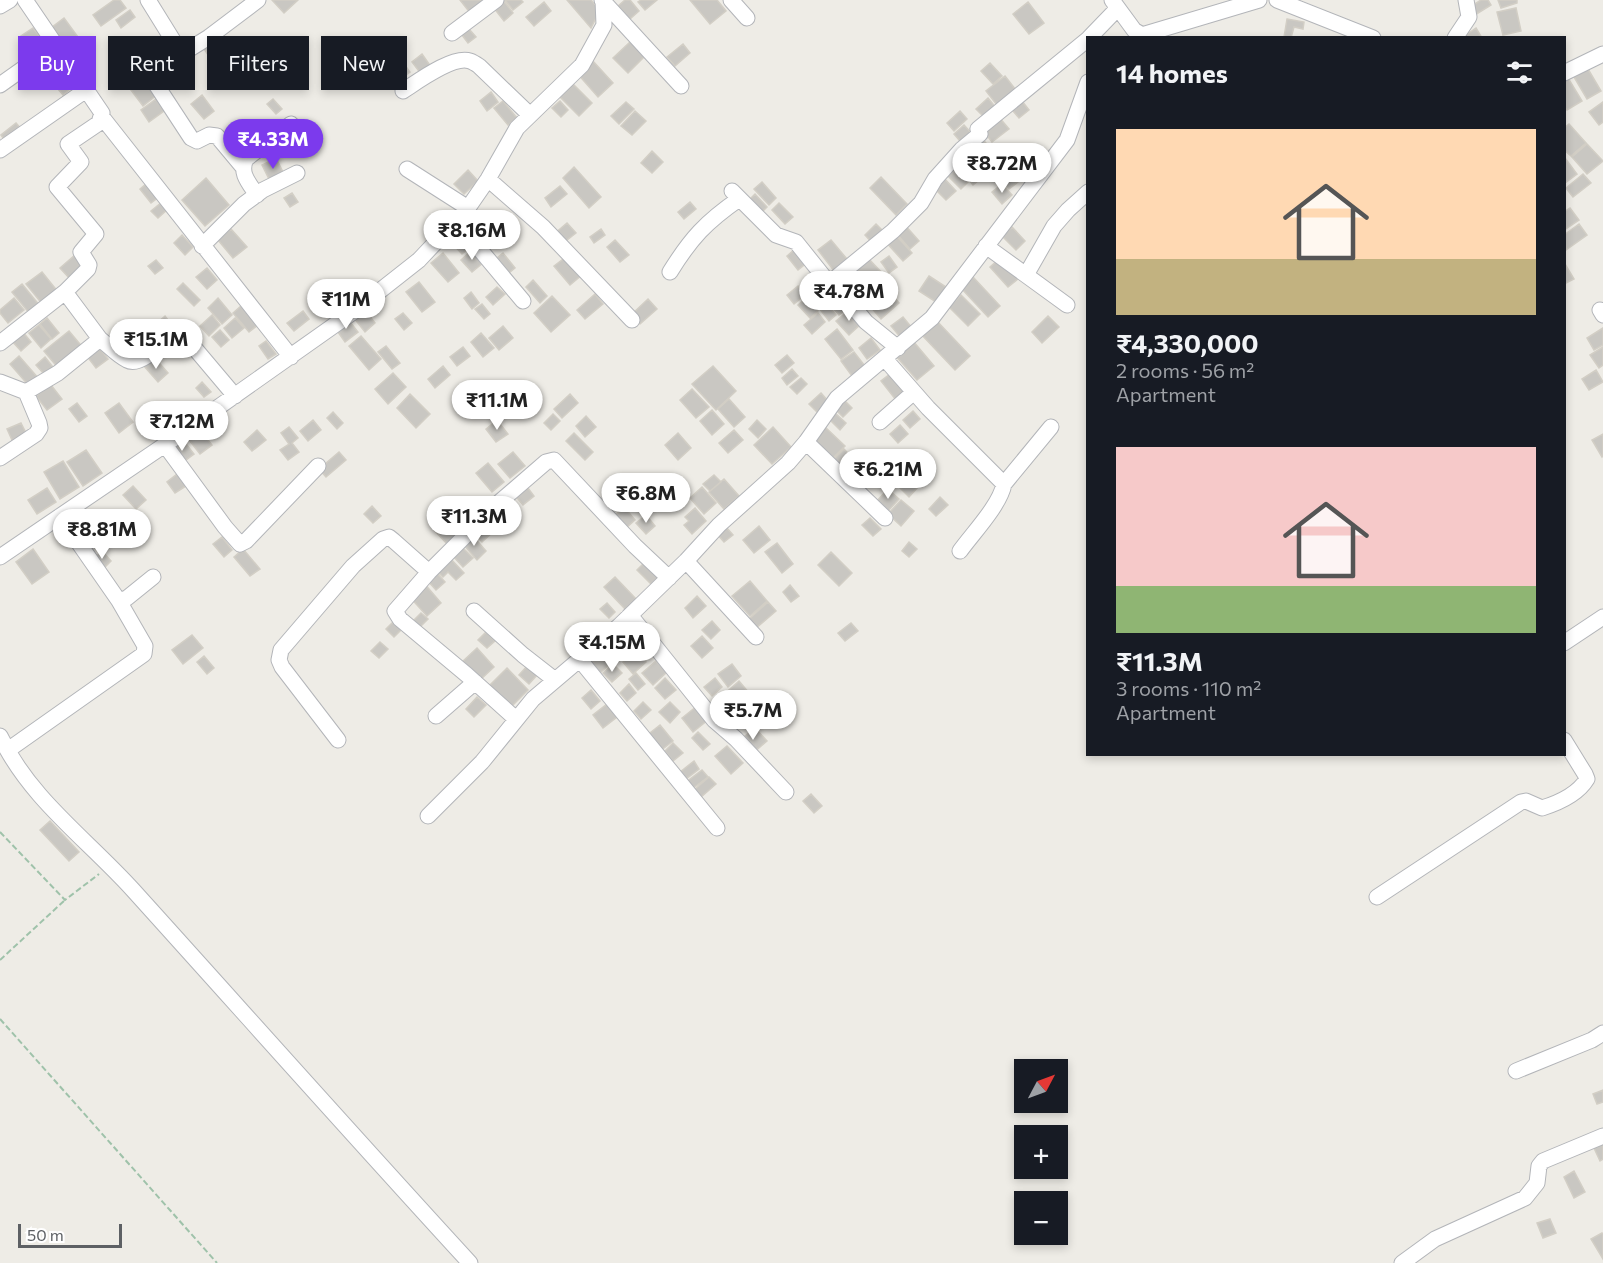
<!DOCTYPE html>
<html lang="en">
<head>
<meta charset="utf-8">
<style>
	:root { --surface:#171b24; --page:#20242c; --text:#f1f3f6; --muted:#9ea1a6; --accent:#7c3aed }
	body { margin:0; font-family:Commissioner,sans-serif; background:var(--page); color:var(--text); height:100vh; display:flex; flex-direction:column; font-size:22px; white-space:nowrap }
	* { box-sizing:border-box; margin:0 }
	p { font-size:20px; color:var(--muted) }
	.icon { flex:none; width:33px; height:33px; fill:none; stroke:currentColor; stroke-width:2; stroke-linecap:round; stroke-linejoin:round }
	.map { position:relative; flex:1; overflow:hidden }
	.panel { position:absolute; left:1086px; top:36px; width:480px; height:720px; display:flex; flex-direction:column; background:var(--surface); border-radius:0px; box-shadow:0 3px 9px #0003 }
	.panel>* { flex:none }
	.top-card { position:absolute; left:18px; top:36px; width:570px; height:54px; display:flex; gap:12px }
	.needle { width:39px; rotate:49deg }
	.tools { position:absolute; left:1014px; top:1059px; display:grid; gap:12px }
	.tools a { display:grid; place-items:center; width:54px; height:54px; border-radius:0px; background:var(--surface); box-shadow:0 3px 9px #0003; font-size:30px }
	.scale { position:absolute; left:18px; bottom:15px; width:104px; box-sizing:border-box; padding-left:6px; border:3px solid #5d6064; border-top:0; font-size:16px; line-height:21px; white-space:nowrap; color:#5d6064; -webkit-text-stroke:4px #fff; paint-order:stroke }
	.price { position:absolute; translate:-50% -51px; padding:0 14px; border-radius:21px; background:#fff; color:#222; font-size:20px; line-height:39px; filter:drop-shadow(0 2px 3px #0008) }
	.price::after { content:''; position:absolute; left:50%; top:36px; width:18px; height:14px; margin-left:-9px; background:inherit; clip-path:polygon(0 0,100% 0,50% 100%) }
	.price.active { background:var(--accent); color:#fff }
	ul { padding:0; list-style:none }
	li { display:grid; align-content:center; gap:12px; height:318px; padding:0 30px }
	li span { display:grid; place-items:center; height:186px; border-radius:0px; color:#555 }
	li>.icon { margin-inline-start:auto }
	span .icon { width:108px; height:108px; fill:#fffc; stroke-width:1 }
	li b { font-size:26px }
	h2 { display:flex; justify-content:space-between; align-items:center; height:72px; padding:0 30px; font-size:26px }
	.pill { padding:0 21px; border-radius:0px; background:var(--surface); box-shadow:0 3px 9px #0003; font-size:21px; line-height:54px }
	.pill.active { background:var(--accent); color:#fff }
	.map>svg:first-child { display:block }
	.building { fill:#c9c7c2; stroke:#d2cec5; stroke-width:1.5 }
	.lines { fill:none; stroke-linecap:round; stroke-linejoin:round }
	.minor-casing { stroke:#b3b5b9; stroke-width:17 }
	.path { stroke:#9fc2aa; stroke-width:2; stroke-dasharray:6 3; stroke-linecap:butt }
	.minor { stroke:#fff; stroke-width:15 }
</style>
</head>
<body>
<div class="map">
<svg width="1603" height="1263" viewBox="0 0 1603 1263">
	<rect width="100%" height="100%" fill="#eeece6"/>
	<!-- building -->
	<path class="building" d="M114 0H120L126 8 101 26 93 15Z
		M272 0H298L284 13Z
		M460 0H488L471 14Z
		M503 0 513 13 504 21 493 7Z
		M505 0H521L523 2 513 10Z
		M567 0H591L600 10 591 28Z
		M625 0H630L639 11 630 19 618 6Z
		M641 0H657L645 10 638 2Z
		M690 0H717L726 11 710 24Z
		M1481 0H1488L1491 5 1475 15 1470 7Z
		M1498 0H1517V3L1501 8Z
		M544 2 551 11 534 26 526 17Z
		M1028 2 1044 23 1029 34 1013 14Z
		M1516 8 1521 31 1503 35 1497 12Z
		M130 10 135 17 121 28 116 20Z
		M64 18 78 37 61 49 47 31Z
		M1287 19 1304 22 1303 29 1294 27 1291 38 1284 37Z
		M33 28 41 38 29 47 21 36Z
		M1476 28 1482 38H1464L1463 37Z
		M469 29 476 37 468 43 462 35Z
		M215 41 226 57 215 65 204 49Z
		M630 42 645 56 628 73 613 58Z
		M683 44 690 53 675 66 667 57Z
		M50 52 60 66 45 77 35 63Z
		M422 54 434 71 424 78 412 62Z
		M125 60 139 79 129 87 114 68Z
		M401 60 410 72 396 82 387 71Z
		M592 60 613 83 598 97 577 73Z
		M990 63 1002 76 993 84 981 71Z
		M1588 69 1601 91 1587 99 1574 77Z
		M64 74 74 86 63 95 53 83Z
		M1005 76 1019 94 1000 109 986 91Z
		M1568 78 1582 101 1567 110 1564 106V80Z
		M144 79 157 95 143 106 131 90Z
		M572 83 592 103 579 116 559 96Z
		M491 92 498 102 487 111 480 101Z
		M202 95 214 111 204 119 191 104Z
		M1018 96 1029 110 1019 118 1008 105Z
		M988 98 997 109 986 119 976 109Z
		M156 99 164 111 149 122 141 110Z
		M273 99 282 109 276 114 267 104Z
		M503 101 517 118 508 125 494 108Z
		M560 101 568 110 561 117 552 108Z
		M626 102 634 109 619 124 611 116Z
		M1603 102V122L1599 125 1589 112Z
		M635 111 646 121 632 135 621 126Z
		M960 111 967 119 954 131 947 123Z
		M998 116 1009 129 992 142 982 129Z
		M16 123 22 130 6 142 1 135Z
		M1569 124 1586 143 1571 156 1564 150V128Z
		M964 125 975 137 965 147 954 134Z
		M979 135 991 149 975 161 964 148Z
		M1587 144 1603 161 1587 174 1572 157Z
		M992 149 1006 166 994 175 980 158Z
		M652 151 663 162 652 173 641 163Z
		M276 158 285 176 271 183 262 165Z
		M1565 158 1577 174 1565 183 1564 182Z
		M980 161 989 172 973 185 964 174Z
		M574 167 601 197 589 208 563 178Z
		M957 168 969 181 961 189 948 176Z
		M1006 168 1018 182 1009 189 997 175Z
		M468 170 478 181 464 194 454 184Z
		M1583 174 1591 183 1573 197 1566 188Z
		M881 177 907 204 896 215 870 188Z
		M943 177 956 191 946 200 933 187Z
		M206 178 229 205 205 226 182 200Z
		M762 182 776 198 769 205 754 189Z
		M147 183 159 197 151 203 140 189Z
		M1002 184 1012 195 1002 204 992 192Z
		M560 186 567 194 551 207 545 198Z
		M292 193 298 202 290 207 284 198Z
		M755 194 767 207 760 214 748 201Z
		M162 202 168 209 158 218 151 211Z
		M690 202 696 209 684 219 678 212Z
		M779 203 793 217 785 224 772 210Z
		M1570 208 1579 220 1564 230V212Z
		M483 218 500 237 487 248 470 229Z
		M567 223 576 233 562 244 554 234Z
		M876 224 887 235 875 246 865 235Z
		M904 224 919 241 910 249 895 232Z
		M1579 224 1587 235 1566 250 1564 235Z
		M1012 227 1025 241 1016 250 1002 236Z
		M231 229 247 247 233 258 218 240Z
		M601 229 605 235 594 243 590 237Z
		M456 233 470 247 462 254 449 240Z
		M894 233 912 253 903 261 885 241Z
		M182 235 193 247 185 255 174 243Z
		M615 240 629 255 620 262 607 247Z
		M831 240 852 265 838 276 818 250Z
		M796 248 808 262 798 270 787 256Z
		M472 250 483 263 472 272 461 260Z
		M443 253 459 273 448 282 431 263Z
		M503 253 515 268 504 277 492 262Z
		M75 255 86 268 71 280 60 268Z
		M567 256 582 275 570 285 554 266Z
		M889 256 897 267 889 273 881 262Z
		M867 257 884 275 872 287 854 269Z
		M1000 258 1018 279 1008 287 990 267Z
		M156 260 163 268 155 274 148 266Z
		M1565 264 1574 279 1564 284V265Z
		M207 268 217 280 207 289 196 277Z
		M42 272 58 292 43 305 26 284Z
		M858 272 865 282 848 296 840 286Z
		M929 276 946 287 936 302 919 291Z
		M973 277 1000 306 988 317 961 288Z
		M533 280 547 296 540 303 526 287Z
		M824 280 830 287 813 301 807 294Z
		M419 282 435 302 422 312 406 292Z
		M183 283 200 300 194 306 177 289Z
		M22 284 40 306 30 314 12 292Z
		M798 286 805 295 794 304 787 295Z
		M497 287 505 294 493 305 486 297Z
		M833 290 848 308 839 315 824 298Z
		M888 290 899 303 881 319 870 306Z
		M471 292 479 303 472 309 464 298Z
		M595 294 603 304 585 319 577 310Z
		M961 295 980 314 968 326 949 307Z
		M552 296 570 315 551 332 534 313Z
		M807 297 818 311 810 318 798 305Z
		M14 298 24 310 8 323 0 313V310Z
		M218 298 232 315 222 324 208 308Z
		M822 298 836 315 829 321 815 303Z
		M648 299 657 309 640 324 632 314Z
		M482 304 490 314 484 319 475 309Z
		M242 305 258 325 249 332 233 313Z
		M364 309 375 323 365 332 353 317Z
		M849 310 861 324 849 335 836 321Z
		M303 311 309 319 294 331 287 323Z
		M403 313 412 323 404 330 395 319Z
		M818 313 825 322 812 334 804 325Z
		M212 315 220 325 209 336 200 326Z
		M165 316 171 324 163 330 157 323Z
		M1048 316 1059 327 1042 343 1032 332Z
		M903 317 912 328 901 338 891 326Z
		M47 318 59 333 52 339 40 324Z
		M235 318 244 328 232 338 224 328Z
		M347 318 358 332 345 342 335 328Z
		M935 319 970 356 955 370 920 333Z
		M39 325 51 339 41 348 29 333Z
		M503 326 513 338 499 350 489 338Z
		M1603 328V345L1594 350 1587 338Z
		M837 329 853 350 841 359 825 339Z
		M220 330 229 340 221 347 212 337Z
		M22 331 31 342 21 351 11 340Z
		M69 331 84 349 59 369 44 351Z
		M481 333 494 348 483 357 471 342Z
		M361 336 381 359 369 370 349 346Z
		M139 337 149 349 137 359 127 347Z
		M871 338 880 350 867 359 859 348Z
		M266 341 276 354 268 359 259 346Z
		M913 341 934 366 917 380 896 356Z
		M98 346 108 359 96 368 86 355Z
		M386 346 400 363 392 369 378 352Z
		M463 347 470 356 457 366 450 357Z
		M1603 347V365L1599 368 1590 355Z
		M854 352 865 366 852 376 841 361Z
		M787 355 794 363 782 373 775 365Z
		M19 356 39 379 30 387 10 364Z
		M45 357 53 367 44 374 36 365Z
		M154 357 168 373 158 382 144 366Z
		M443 366 450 375 435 388 428 379Z
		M713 366 736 391 716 410 692 384Z
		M792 369 798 376 787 385 782 378Z
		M1596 370 1603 382 1589 390 1582 379Z
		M393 373 406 387 388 404 375 389Z
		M890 374 905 393 896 400 881 381Z
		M801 378 807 384 797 394 790 387Z
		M202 382 211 392 204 397 196 388Z
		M51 385 62 399 47 410 36 396Z
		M692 389 709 407 696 418 680 400Z
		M821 393 828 401 817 412 809 404Z
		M410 394 430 414 416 428 397 408Z
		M570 394 578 403 562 418 554 409Z
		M729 399 745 417 734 427 718 409Z
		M843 399 852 408 843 417 834 408Z
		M77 403 87 416 79 422 69 409Z
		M119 403 133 422 119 433 105 413Z
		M161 406 178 426 161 439 145 419Z
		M712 410 724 424 712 435 700 421Z
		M913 411 920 419 910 428 903 420Z
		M333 412 343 423 337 429 327 418Z
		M834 412 846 423 840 430 828 418Z
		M553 414 560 421 551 430 544 423Z
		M586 416 596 427 585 437 576 426Z
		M313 420 321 430 308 441 300 431Z
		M497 420 508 434 496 442 486 429Z
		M757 420 766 429 758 438 749 429Z
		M21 423 26 433 12 440 7 429Z
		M900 425 908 434 898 443 890 434Z
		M824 426 845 446 831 460 810 440Z
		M289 427 298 438 292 443 299 452 288 460 280 450 289 444 281 433Z
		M773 427 791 447 772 464 754 445Z
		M257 430 266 440 252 451 244 442Z
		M734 430 743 440 728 453 719 443Z
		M201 431 212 445 200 454 189 440Z
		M574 433 593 452 585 460 566 441Z
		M678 433 691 448 678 460 665 445Z
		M1603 434V456L1602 457 1592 440Z
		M183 440 194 454 182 463 171 449Z
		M844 449 858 464 847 476 832 461Z
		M86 450 102 473 83 486 67 462Z
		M896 451 904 460 887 476 880 467Z
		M339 452 346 460 326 477 319 469Z
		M513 452 525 466 510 478 498 464Z
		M63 461 79 487 60 499 44 472Z
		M488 463 504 482 492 492 476 473Z
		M862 463 870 471 859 482 851 475Z
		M177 474 186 486 175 493 167 482Z
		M714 475 721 482 710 491 703 484Z
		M907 475 919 486 909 497 898 486Z
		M724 479 739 496 724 509 709 492Z
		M525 484 534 496 523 505 513 493Z
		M133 486 146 500 136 509 123 495Z
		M702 487 716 503 704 514 690 498Z
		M47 488 56 502 37 514 28 500Z
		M888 489 899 499 887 512 876 502Z
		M940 497 948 505 936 516 929 509Z
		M901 500 914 511 901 526 888 514Z
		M372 506 381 516 373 523 364 514Z
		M624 507 635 520 625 529 614 516Z
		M695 508 706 521 692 534 684 525 689 521 685 517Z
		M80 513 97 535 83 545 66 524Z
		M646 515 655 526 646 534 636 523Z
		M870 518 881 529 873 536 862 525Z
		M484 521 493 532 482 542 472 531Z
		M442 522 456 538 448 545 434 530Z
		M759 526 770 540 754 553 743 540Z
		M726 527 733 535 724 542 717 534Z
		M472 535 486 551 477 560 462 543Z
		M222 537 232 550 224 557 213 544Z
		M909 542 917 549 909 557 902 551Z
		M777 543 793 564 782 573 765 552Z
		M460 545 473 558 463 567 451 554Z
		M33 549 49 572 32 584 16 562Z
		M243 549 260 569 250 576 234 557Z
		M102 551 111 561 103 569 93 559Z
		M831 552 852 573 839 586 818 565Z
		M448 556 464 573 456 580 448 572 443 577 434 568Z
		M646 561 660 576 651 584 637 570Z
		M435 571 445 582 436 590 426 579Z
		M615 577 637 600 626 610 604 587Z
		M750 581 767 601 750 616 732 596Z
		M423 582 441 603 427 616 408 595Z
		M790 585 799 596 791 602 783 592Z
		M697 596 706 606 693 618 685 608Z
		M768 602 776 611 755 629 748 620Z
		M607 603 615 612 609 618 600 609Z
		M421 613 428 619 419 628 413 621Z
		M712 621 720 630 711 639 702 630Z
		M393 622 401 630 394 637 386 629Z
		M851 623 858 631 845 641 838 633Z
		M486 632 495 641 487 648 478 640Z
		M192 635 203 648 183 664 172 650Z
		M702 636 713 648 702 658 691 646Z
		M380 642 388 649 379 658 371 651Z
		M627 642 633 649 623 657 617 650Z
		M477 648 494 667 479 681 462 662Z
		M636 651 646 662 633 674 623 662Z
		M599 654 609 665 600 673 590 662Z
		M204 656 214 668 207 674 197 662Z
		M656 661 667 672 653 685 642 673Z
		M613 664 622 673 612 682 603 673Z
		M732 664 741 676 728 687 718 674Z
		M528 665 538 674 529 684 519 675Z
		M507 668 528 690 510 708 489 686Z
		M636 673 645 684 638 690 629 679Z
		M665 678 676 690 665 699 655 688Z
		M715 678 722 687 712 696 704 687Z
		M739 681 749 693 732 708 722 696Z
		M629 684 636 693 627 701 620 693Z
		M591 690 600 701 591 709 582 698Z
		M477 697 486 705 474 717 466 709Z
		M643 702 651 710 641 719 634 711Z
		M670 702 680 712 670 723 659 712Z
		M607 704 617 717 603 728 593 715Z
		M697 706 708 720 693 732 682 718Z
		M660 725 673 741 659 752 646 736Z
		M755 728 767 741 752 754 740 740Z
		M698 732 710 744 703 750 692 738Z
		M673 743 683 753 673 761 665 751Z
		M727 746 743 763 731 774 715 756Z
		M694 761 699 769 681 783 675 776Z
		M702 770 708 777 692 789 686 782Z
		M709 777 716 784 700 798 694 790Z
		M811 794 822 806 814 813 803 801Z
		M50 821 79 852 69 861 40 830Z
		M1603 1090V1102L1597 1104 1593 1094Z
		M1603 1142V1159L1600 1161 1593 1146Z
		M1574 1171 1585 1192 1574 1198 1564 1177Z
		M1550 1219 1556 1233 1543 1238 1537 1223Z
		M1602 1233 1603 1234V1259L1591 1239Z"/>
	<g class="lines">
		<defs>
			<path id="minor" d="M148 0 179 50 180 55C173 65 161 71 155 81L157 86 191 138 197 141 209 135 217 136 242 166
				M602 0 681 86
				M731 0 747 18
				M1112 0 1134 30 1142 35 1259 0
				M1277 0 1373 38
				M0 6 10 0
				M452 33 496 0
				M1089 38 1117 9
				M1455 38 1469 17 1466 0
				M180 55 209 37 258 0
				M1564 73 1603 54
				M0 85 55 46
				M403 91C417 82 453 55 470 61 473 62 476 64 479 66L530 115
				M102 117 291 357
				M0 150 86 90
				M407 169 468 208
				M488 179 543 227 632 320
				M732 191 776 235 796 242 824 277 832 281 893 231 921 203 935 179 962 149 980 134 978 129 1088 39
				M257 195C249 183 239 173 246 159L291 124
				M456 221 523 301
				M202 246 244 204 263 190 297 173
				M986 246 1067 305
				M670 272C691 238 706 222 739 199
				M1026 275 1054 226 1068 210 1088 192
				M832 281 866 322 898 348
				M1600 310 1603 315
				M100 339C109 346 117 355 127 360 141 368 163 341 174 332H181L235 396
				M0 343 65 292
				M885 359 928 408 1004 484C1000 505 973 533 960 551
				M0 382 26 392 58 373 100 339 65 292 88 269 89 265 81 252 96 234 57 187 81 162 68 144 99 123 102 113 25 0
				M880 422 914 392
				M806 442 885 518
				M165 445 225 527 240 544 246 541 318 466
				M0 458 36 434 40 428 39 423 26 392
				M1004 484 1051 427
				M60 516 119 601 127 598 153 577
				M0 557 169 442 353 312 419 260 468 208 488 179 517 128 582 65 604 25 603 0
				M686 561 756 637
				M474 611 523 655 555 680
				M630 615 714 720 736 739 786 792
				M1564 643 1603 617
				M580 660 717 828
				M436 716 475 682
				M516 719 467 675 400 619 395 611 429 572 495 506 546 462 554 460 635 546 669 578
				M0 736C30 799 88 840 133 890 245 1014 357 1140 470 1263
				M338 740 282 667 279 660 281 650 353 566 383 539 389 537 394 541 429 572
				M8 750 144 654 145 646 119 601
				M428 816 482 762 533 699 619 626 686 561 719 525 788 463 806 442 837 398 932 318 1067 140 1088 82
				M1377 897 1521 802 1526 801 1542 808C1558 803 1578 794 1587 779L1585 774 1564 740
				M1516 1071 1592 1040 1603 1033
				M1402 1263 1435 1239 1525 1198 1537 1183 1539 1166 1543 1161 1603 1136"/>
		</defs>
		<!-- minor casing -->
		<use href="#minor" class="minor-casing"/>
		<!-- path -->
		<path class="path" d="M0 832 65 900 99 874
			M0 960 65 900
			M0 1019 217 1263"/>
		<!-- minor -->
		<use href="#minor" class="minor"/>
	</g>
</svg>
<div class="tools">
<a><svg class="needle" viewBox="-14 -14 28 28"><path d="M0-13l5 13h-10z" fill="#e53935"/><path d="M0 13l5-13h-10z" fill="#9ea1a6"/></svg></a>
<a>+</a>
<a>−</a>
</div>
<div class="scale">50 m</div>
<b class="price active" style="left:273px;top:170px">₹4.33M</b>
<b class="price" style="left:1002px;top:194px">₹8.72M</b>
<b class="price" style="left:472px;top:261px">₹8.16M</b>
<b class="price" style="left:849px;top:322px">₹4.78M</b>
<b class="price" style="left:346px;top:330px">₹11M</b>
<b class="price" style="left:156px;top:370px">₹15.1M</b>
<b class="price" style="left:497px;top:431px">₹11.1M</b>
<b class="price" style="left:182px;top:452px">₹7.12M</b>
<b class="price" style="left:888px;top:500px">₹6.21M</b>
<b class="price" style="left:646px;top:524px">₹6.8M</b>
<b class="price" style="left:474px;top:547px">₹11.3M</b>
<b class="price" style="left:102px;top:560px">₹8.81M</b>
<b class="price" style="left:612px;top:673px">₹4.15M</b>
<b class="price" style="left:753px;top:741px">₹5.7M</b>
<div class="top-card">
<a class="pill active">Buy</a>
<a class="pill">Rent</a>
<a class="pill">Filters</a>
<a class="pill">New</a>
</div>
<section class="panel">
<h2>14 homes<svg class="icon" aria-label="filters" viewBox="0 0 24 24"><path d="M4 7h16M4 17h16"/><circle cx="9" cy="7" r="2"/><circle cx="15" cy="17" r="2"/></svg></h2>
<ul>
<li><span style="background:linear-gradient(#ffd9b3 70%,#c2b280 0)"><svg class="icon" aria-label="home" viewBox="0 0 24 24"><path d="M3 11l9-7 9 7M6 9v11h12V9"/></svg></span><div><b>₹4,330,000</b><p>2 rooms · 56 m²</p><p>Apartment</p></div></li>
<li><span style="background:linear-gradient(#f6c9c9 75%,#8fb573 0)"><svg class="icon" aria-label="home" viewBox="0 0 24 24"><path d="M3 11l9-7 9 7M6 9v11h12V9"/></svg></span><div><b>₹11.3M</b><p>3 rooms · 110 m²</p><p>Apartment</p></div></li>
</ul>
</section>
</div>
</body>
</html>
